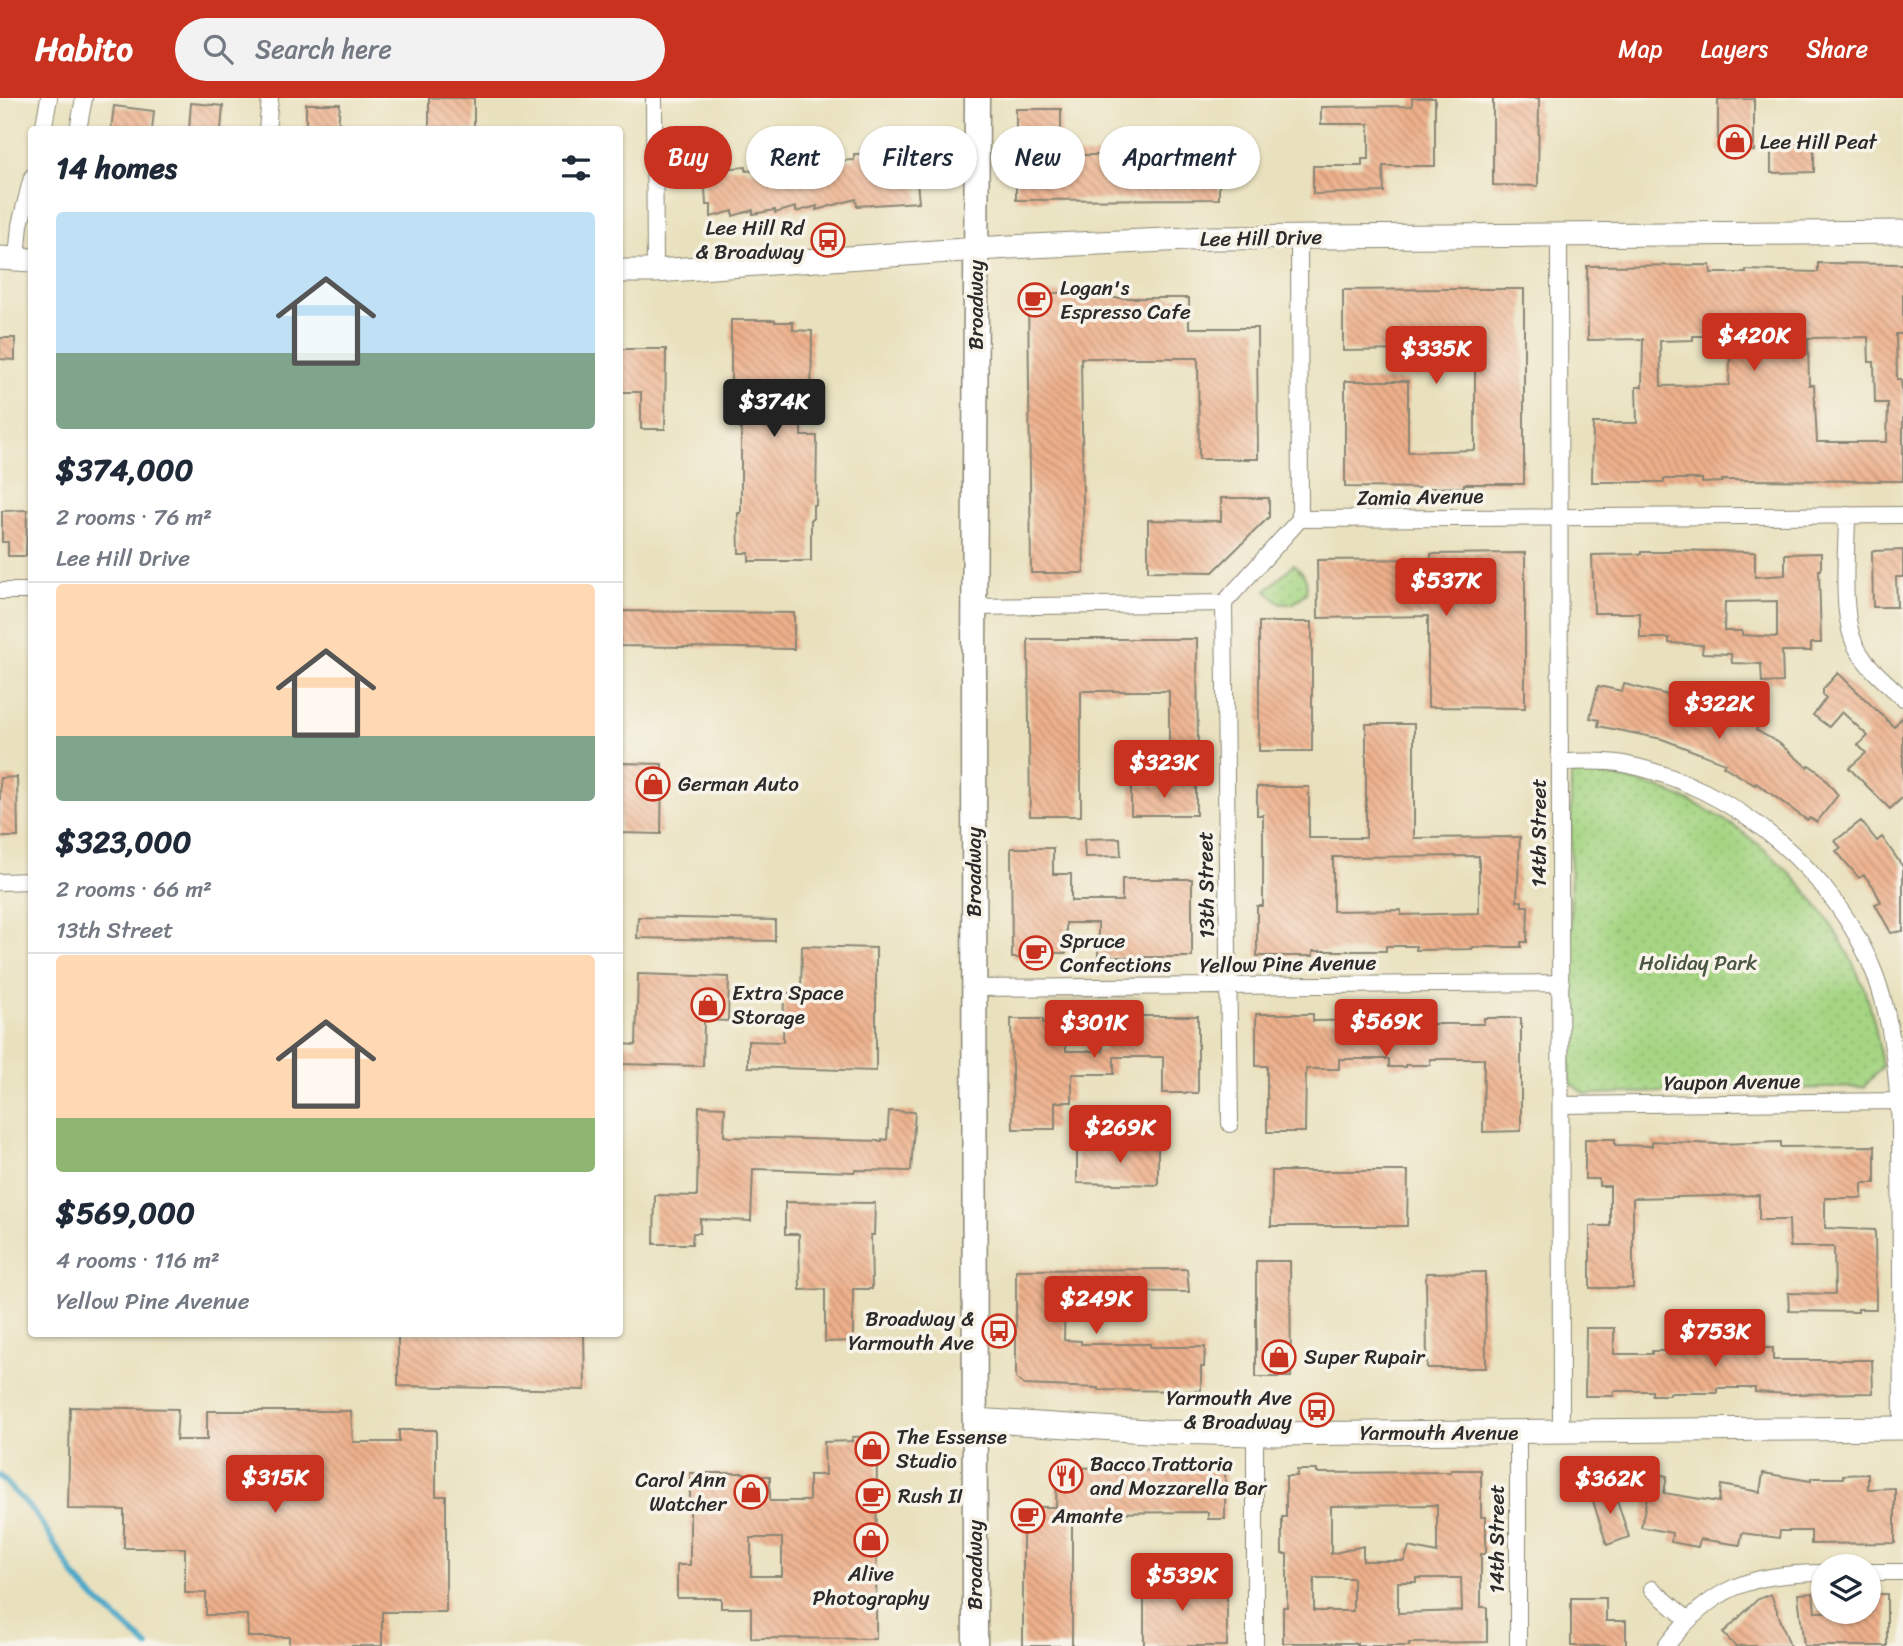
<!DOCTYPE html>
<html lang="en">
<head>
<meta charset="utf-8">
<style>
	:root { --surface:#fff; --page:#f2f2f3; --text:#1f2937; --muted:#747a83; --line:#e0e1e3; --accent:#c8321e }
	body { margin:0; font-family:Sriracha,sans-serif; background:var(--page); color:var(--text); height:100vh; display:flex; flex-direction:column; font-size:26px; white-space:nowrap }
	* { box-sizing:border-box; margin:0 }
	p { font-size:23px; color:var(--muted) }
	.icon { flex:none; width:38px; height:38px; fill:none; stroke:currentColor; stroke-width:2; stroke-linecap:round; stroke-linejoin:round }
	.map { position:relative; flex:1; overflow:hidden }
	.drawer { position:absolute; left:28px; top:28px; width:595px; height:1211px; display:flex; flex-direction:column; background:var(--surface); border-radius:7px; box-shadow:0 2px 5px #0004 }
	.drawer>* { flex:none }
	.banner { position:absolute; left:644px; top:28px; width:665px; height:63px; display:flex; gap:14px }
	.controls { position:absolute; left:1811px; top:1456px; display:grid; gap:14px }
	.controls a { display:grid; place-items:center; width:70px; height:70px; border-radius:50%; background:var(--surface); box-shadow:0 2px 5px #0004; font-size:35px }
	.price { position:absolute; translate:-50% -60px; padding:0 16px; border-radius:7px; background:var(--accent); color:#fff; font-size:23px; line-height:46px; filter:drop-shadow(0 2px 4px #0008) }
	.price::after { content:''; position:absolute; left:50%; top:42px; width:21px; height:16px; margin-left:-10px; background:inherit; clip-path:polygon(0 0,100% 0,50% 100%) }
	.price.on { background:#222; color:#fff }
	ul { padding:0; list-style:none }
	li { display:grid; align-content:center; gap:14px; height:371px; padding:0 28px }
	li+li { border-top:2px solid var(--line) }
	li span { display:grid; place-items:center; height:217px; border-radius:7px; color:#555 }
	li>.icon { margin-inline-start:auto }
	span .icon { width:126px; height:126px; fill:#fffc; stroke-width:1 }
	li b { font-size:30px }
	h2 { display:flex; justify-content:space-between; align-items:center; height:84px; padding:0 28px; font-size:30px }
	.tag { padding:0 24px; border-radius:32px; background:var(--surface); box-shadow:0 2px 5px #0004; font-size:24px; line-height:63px }
	.tag.on { background:var(--accent); color:#fff }
	header { display:flex; align-items:center; gap:42px; box-sizing:border-box; height:98px; padding:0 35px; background:var(--accent); color:#fff }
	header strong { font-size:33px }
	nav { display:flex; gap:38px; margin-inline-start:auto; font-size:24px }
	.search { width:490px; height:63px; background:var(--page); display:flex; align-items:center; gap:18px; box-sizing:border-box; padding:0 24px; border-radius:38px; color:var(--muted); font-size:26px }
	.map>svg:first-child { display:block }
	.park { fill:url(#park-dots); stroke:#688057; stroke-width:2 }
	.lines { fill:none; stroke-linecap:round; stroke-linejoin:round }
	.stream { stroke:#48a7c7; stroke-width:6 }
	.building { fill:url(#building-back-hatch); fill-rule:evenodd }
	.street-casing { stroke:#8a8674; stroke-width:18 }
	.secondary-casing { stroke:#8a8674; stroke-width:25 }
	.primary-casing { stroke:#8a8674; stroke-width:27 }
	.street { stroke:#fff; stroke-width:16 }
	.secondary { stroke:#fff; stroke-width:23 }
	.primary { stroke:#fff; stroke-width:24 }
	.labels { text-anchor:middle; stroke-width:7; stroke-linejoin:round; paint-order:stroke }
	.poi-label { font-size:21px; fill:#2b2b2b; stroke:#f7f3e8; text-anchor:start }
	.street-label { font-size:21px; fill:#2b2b2b; stroke:#f7f3e8 }
	.park-label { font-size:21px; fill:#4a5641; stroke:#f7f3e8 }
</style>
</head>
<body>
<header>
<strong>Habito</strong>
<div class="search"><svg class="icon" aria-label="search" viewBox="0 0 24 24"><circle cx="10" cy="10" r="6"/><path d="M15 15l6 6"/></svg>Search here</div>
<nav><a>Map</a><a>Layers</a><a>Share</a></nav>
</header>
<div class="map">
<svg width="1903" height="1548" viewBox="0 0 1903 1548">
	<defs>
		<pattern id="park-dots" width="8" height="8" patternUnits="userSpaceOnUse" patternTransform="scale(1.75)"><rect width="8" height="8" fill="#a5d583"/><path d="M2 2h.1M6 6h.1" fill="none" stroke="#8eb771" stroke-width="1.8" stroke-linecap="round"/></pattern>
		<pattern id="building-back-hatch" width="6" height="6" patternUnits="userSpaceOnUse" patternTransform="scale(1.75)"><rect width="6" height="6" fill="#eeb08b"/><path d="M-1 5l2 2M0 0l6 6M5-1l2 2" fill="none" stroke="#c18f72"/></pattern>
	</defs>
	<rect width="100%" height="100%" fill="#f7f3e8"/>
	<filter id="ink" filterUnits="userSpaceOnUse"><feTurbulence type="fractalNoise" baseFrequency=".0143" numOctaves="2"/><feDisplacementMap in="SourceGraphic" scale="14" xChannelSelector="R" yChannelSelector="G"/><feConvolveMatrix kernelMatrix="1 2 1 2 8 2 1 2 1" color-interpolation-filters="sRGB"/></filter>
	<filter id="wash" filterUnits="userSpaceOnUse"><feTurbulence type="fractalNoise" baseFrequency=".00686" numOctaves="4" result="noise"/><feDisplacementMap in="SourceGraphic" scale="28" xChannelSelector="R" yChannelSelector="G"/><feGaussianBlur stdDeviation="1.57" result="paint"/><feColorMatrix in="noise" values="0 0 0 0 0 0 0 0 0 0 0 0 0 0 0 0 0 1.4 0 .05"/><feComposite in="paint" operator="in"/></filter>
	<g filter="url(#wash)">
		<rect width="100%" height="100%" fill="#e9e1bd"/>
		<!-- park -->
		<path class="park" d="M1294 466C1304 475 1309 481 1306 495L1293 506H1281L1266 493Z
			M1571 675C1695 676 1809 765 1858 876 1872 906 1878 937 1882 969L1864 989 1586 996 1570 985Z"/>
		<g class="lines">
			<!-- stream -->
			<path class="stream" d="M0 1378 37 1418 75 1479 94 1500 148 1548"/>
		</g>
		<g id="blocks">
			<!-- building -->
			<path class="building" d="M429 0H474V32H429Z
				M1412 0H1435V68H1383L1384 94 1313 96V68H1362V61H1369V26H1321V9L1412 8Z
				M1493 0H1539L1538 88 1493 87Z
				M1718 1H1754V53H1718Z
				M191 5 223 8 221 32H189Z
				M306 6H340L338 31 314 32V28H306Z
				M114 8 154 13 152 32H111Z
				M1016 11H1061V57H1174V43H1211L1212 78H1219V101L1016 102Z
				M1771 44 1814 45V74L1771 75Z
				M854 56H914L919 104 857 108 856 101 816 112 817 108 796 114V109L775 115V112L753 116V112L733 118V113L711 119V107H706L704 72 746 69V73L820 68V63L854 62Z
				M1818 165 1903 166V236H1896L1897 281H1901L1903 312V383L1722 382V384L1702 385V381H1664V384H1592L1593 325H1637L1636 289H1642L1643 241 1588 242 1587 168 1710 167 1711 175H1746V172L1818 174ZM1693 238H1731L1729 287 1661 288 1660 243 1693 242ZM1868 239 1869 264H1874L1875 305H1888L1887 344H1817L1814 287H1809L1808 240Z
				M1447 191H1524V386H1464V389L1432 390 1345 389V283H1408V354L1475 352V251L1343 253V192Z
				M1028 195H1081V200H1189V230H1257L1258 361H1199L1198 260H1081L1084 475H1031Z
				M731 222H775V224H793V232L812 233 811 307 801 306V338H817L816 407H813V421H811V463H749V455H739L738 415H741V329H737V283H731Z
				M0 240H15V262L0 261Z
				M620 251H666L665 331H641V294H620Z
				M1221 400H1269V419L1213 474 1148 473V422L1221 423Z
				M27 412 26 458H8V444H2V413Z
				M1670 452 1755 454V479L1785 477V456L1821 455V472H1819L1821 545H1811V553H1782L1783 584 1762 585 1761 566 1732 565 1731 556 1702 555 1703 547 1669 545V540H1640V515H1594L1592 457 1641 456V454H1670ZM1777 503V539L1742 537V533H1724L1725 504Z
				M1903 452V479H1896L1897 509H1873L1872 453Z
				M1525 455V610L1428 609V518L1318 520 1317 462 1431 461V456Z
				M620 513 794 515V551L620 548Z
				M1259 524H1312V653H1259Z
				M1028 541H1197L1198 657H1169V593H1081V718H1030Z
				M1838 575 1894 629 1903 618V699L1890 711 1849 670 1866 655 1858 647 1868 638 1842 614 1829 629 1813 617 1826 600 1823 597V591Z
				M1624 586 1680 600 1702 608 1708 590 1737 600 1765 616 1756 632 1779 645 1807 669 1809 667 1820 675 1838 697 1817 724 1810 720 1807 722 1756 685 1755 687 1723 668 1725 665 1662 641 1598 628 1599 622 1590 620 1598 588 1622 593Z
				M1366 626H1414V740L1520 739 1517 803H1522V808H1528L1527 844H1521V849H1472V851L1416 852V848H1386V853H1313V858H1257V808H1263V717H1257V689H1309V740H1366ZM1479 758V815L1401 817V812L1333 813V759Z
				M620 665 662 666 661 736 620 735Z
				M17 679 18 739H0V680Z
				M1131 688H1196V717H1131Z
				M1861 723 1877 743 1882 739 1903 769V833L1891 835 1875 806 1881 804 1873 788 1864 777 1859 780 1836 753 1841 750 1835 743Z
				M1120 740 1121 758 1085 759 1084 741Z
				M1011 750H1053V776H1071V803H1122V781H1192V859H1098V825H1066V855H1044V860H1012Z
				M638 819 775 822V843L637 840Z
				M802 848 876 850V973L748 969V943L783 944 784 895H801Z
				M638 876 729 879 728 923 704 922 703 968 620 966V946L636 947Z
				M1256 916H1313V923L1386 922V926H1484V920H1521V1033L1483 1034 1484 961H1430V967H1405V969H1389V961H1339V971H1306L1305 1034H1267V968H1256Z
				M1103 918H1198V995H1163V959H1114V976H1072V1004H1055V1031H1013L1011 921H1043V925L1066 924V953H1103Z
				M699 1008 725 1009 724 1038 729 1039 882 1043V1041L887 1042 889 1013 915 1014 911 1073 855 1072 854 1074 753 1071 751 1123 700 1121V1135H693L692 1146H654L655 1097 697 1098Z
				M1136 1041H1158V1087L1077 1085V1050H1136Z
				M1585 1041H1615V1047L1652 1048V1043L1716 1046 1781 1044V1049L1875 1048V1085H1862V1100H1825V1130L1875 1132 1876 1211H1858V1214L1789 1213 1788 1195 1835 1196 1834 1149H1790L1789 1122H1759V1097L1633 1100V1190H1590V1128H1610V1088H1599V1081H1585Z
				M1272 1073H1408L1407 1128H1271Z
				M785 1104 875 1105 874 1137H871L872 1191H853V1243L825 1244V1191L800 1192 799 1136H785Z
				M1256 1163H1290L1291 1279H1256Z
				M1187 1171 1189 1194 1065 1193 1064 1242 1081 1243V1246H1150V1249H1205L1204 1269H1201V1293L1098 1292V1290L1024 1287 1016 1280V1172Z
				M1485 1174 1486 1270H1427L1426 1175Z
				M1688 1227H1717V1253H1755V1250H1773V1262H1872L1873 1295 1790 1296 1755 1294V1290H1717V1295H1670V1297H1652V1293H1614V1298H1585L1586 1230H1614V1256H1652V1253H1688Z
				M398 1236H584L585 1292 398 1288Z
				M70 1309 178 1311 176 1342H207V1313H351L353 1344H399V1332H436V1398H446V1514H382V1548H289V1539H248L247 1517H206V1495H185V1450H124V1412L68 1411Z
				M877 1338 876 1541 751 1540V1510H721V1500H677V1467H690V1375H745V1378H770V1403H809V1377H825L824 1344 852 1343V1339ZM751 1440H782V1478H751Z
				M1057 1369 1097 1370V1373L1225 1372V1421H1208V1414L1072 1415V1548H1023V1409H1056Z
				M1297 1372H1317V1375L1451 1374V1372H1481V1419H1486V1456H1481V1509H1487V1544L1409 1545V1548H1357V1545H1283V1509H1287V1456H1282V1419H1286V1378H1297ZM1437 1407V1455L1409 1449 1404 1463H1363V1448L1331 1456V1408ZM1314 1480H1353V1513H1314ZM1416 1480H1461L1462 1513 1398 1515V1484H1416Z
				M1652 1375 1667 1378 1664 1395 1719 1404 1721 1387 1760 1394 1763 1375 1811 1383V1380H1843V1377L1868 1376V1391L1895 1390V1445L1811 1446V1433H1780L1779 1440 1742 1435 1740 1447 1700 1441 1698 1449 1671 1444 1672 1435 1641 1429Z
				M1613 1390 1629 1439 1607 1447 1591 1397Z
				M1168 1467V1491H1227V1548H1144V1469Z
				M1813 1495 1815 1514H1872V1496H1887V1548H1804L1798 1496Z
				M1771 1496 1790 1548H1735L1723 1535 1758 1501Z
				M1571 1500H1606V1523H1626V1548H1571Z"/>
		</g>
	</g>
	<g filter="url(#ink)">
		<use href="#blocks" fill-opacity="0" stroke="#8a8674" stroke-width="2"/>
		<g class="lines">
			<defs>
				<path id="street" d="M654 0 655 173
					M43 32 49 0
					M78 32 84 0
					M267 32 270 0
					M1559 136 1561 1334
					M1299 139 1300 421
					M17 161 20 127 32 79
					M1847 417C1847 453 1839 522 1858 552 1869 571 1887 585 1903 600
					M0 493H32
					M1224 505 1230 1026
					M975 509 1224 505 1300 421 1903 417
					M1560 664C1581 664 1604 662 1624 666 1733 687 1837 775 1876 879 1893 927 1897 976 1900 1026L1902 1330
					M0 784 32 783
					M974 890 1561 885
					M1561 1007 1903 1003
					M1518 1334V1548
					M1255 1336V1548
					M1869 1474H1903
					M1652 1491 1687 1521
					M1666 1548C1713 1488 1749 1476 1824 1475"/>
				<path id="secondary" d="M0 160 32 162
					M620 173H655L1009 149 1211 140 1903 134
					M975 1322 1163 1334 1255 1336 1903 1330"/>
				<path id="primary" d="M975 1548 974 565 977 0"/>
			</defs>
			<!-- street casing -->
			<use href="#street" class="street-casing"/>
			<!-- secondary casing -->
			<use href="#secondary" class="secondary-casing"/>
			<!-- primary casing -->
			<use href="#primary" class="primary-casing"/>
			<!-- street -->
			<use href="#street" class="street"/>
			<!-- secondary -->
			<use href="#secondary" class="secondary"/>
			<!-- primary -->
			<use href="#primary" class="primary"/>
		</g>
	</g>
	<!-- icons -->
	<defs>
		<symbol id="shop-ring" viewBox="-11 -11 22 22"><circle r="9.5" fill="#f7f3e8" stroke="#c8321e" stroke-width="1.5"/><path d="M-5-2.5h2.3a2.7 3.5 0 0 1 5.4 0H5L5.5 6h-11ZM-1.5-2.5h3a1.5 2.3 0 0 0-3 0Z" fill="#c8321e"/></symbol>
		<symbol id="bus-ring" viewBox="-11 -11 22 22"><circle r="9.5" fill="#f7f3e8" stroke="#c8321e" stroke-width="1.5"/><path d="M-5-6H5V4H4V6H2V4H-2V6H-4V4H-5ZM-3.5-4V0h7V-4ZM-3.5 1.2v1.5H-2V1.2ZM2 1.2v1.5H3.5V1.2Z" fill="#c8321e"/></symbol>
		<symbol id="cafe-ring" viewBox="-11 -11 22 22"><circle r="9.5" fill="#f7f3e8" stroke="#c8321e" stroke-width="1.5"/><path d="M-5.5-4.5H6V0H3Q3 3.5 0 3.5H-2.5Q-5.5 3.5-5.5 0ZM3-3.2v2h1.7v-2ZM-6 4.5H4V6H-6Z" fill="#c8321e"/></symbol>
		<symbol id="restaurant-ring" viewBox="-11 -11 22 22"><circle r="9.5" fill="#f7f3e8" stroke="#c8321e" stroke-width="1.5"/><path d="M-5-6h1v4h1v-4h1v4h1v-4h1v5L-1.5 .5V6h-2V.5L-5-1ZM5-6V6H3V1.5H1.5Q1.5-4 5-6Z" fill="#c8321e"/></symbol>
	</defs>
	<g fill-rule="evenodd">
		<use href="#shop-ring" x="1716" y="25" width="38" height="38"/>
		<use href="#bus-ring" x="809" y="123" width="38" height="38"/>
		<use href="#cafe-ring" x="1016" y="183" width="38" height="38"/>
		<use href="#shop-ring" x="634" y="667" width="38" height="38"/>
		<use href="#cafe-ring" x="1017" y="836" width="38" height="38"/>
		<use href="#shop-ring" x="689" y="888" width="38" height="38"/>
		<use href="#bus-ring" x="980" y="1214" width="38" height="38"/>
		<use href="#shop-ring" x="1260" y="1240" width="38" height="38"/>
		<use href="#bus-ring" x="1298" y="1293" width="38" height="38"/>
		<use href="#shop-ring" x="853" y="1332" width="38" height="38"/>
		<use href="#restaurant-ring" x="1047" y="1359" width="38" height="38"/>
		<use href="#shop-ring" x="732" y="1375" width="38" height="38"/>
		<use href="#cafe-ring" x="854" y="1379" width="38" height="38"/>
		<use href="#cafe-ring" x="1009" y="1399" width="38" height="38"/>
		<use href="#shop-ring" x="852" y="1423" width="38" height="38"/>
	</g>
	<g class="labels">
		<!-- poi labels -->
		<g class="poi-label">
			<text x="1760" y="51">Lee Hill Peat</text>
			<text x="804" y="137" text-anchor="end">Lee Hill Rd<tspan x="804" dy="24">&amp; Broadway</tspan></text>
			<text x="1060" y="197">Logan's<tspan x="1060" dy="24">Espresso Cafe</tspan></text>
			<text x="678" y="693">German Auto</text>
			<text x="1060" y="850">Spruce<tspan x="1060" dy="24">Confections</tspan></text>
			<text x="732" y="902">Extra Space<tspan x="732" dy="24">Storage</tspan></text>
			<text x="974" y="1228" text-anchor="end">Broadway &amp;<tspan x="974" dy="24">Yarmouth Ave</tspan></text>
			<text x="1304" y="1266">Super Rupair</text>
			<text x="1292" y="1307" text-anchor="end">Yarmouth Ave<tspan x="1292" dy="24">&amp; Broadway</tspan></text>
			<text x="896" y="1346">The Essense<tspan x="896" dy="24">Studio</tspan></text>
			<text x="1090" y="1373">Bacco Trattoria<tspan x="1090" dy="24">and Mozzarella Bar</tspan></text>
			<text x="726" y="1389" text-anchor="end">Carol Ann<tspan x="726" dy="24">Watcher</tspan></text>
			<text x="898" y="1405">Rush II</text>
			<text x="1052" y="1425">Amante</text>
			<text x="871" y="1483" text-anchor="middle">Alive<tspan x="871" dy="24">Photography</tspan></text>
		</g>
		<!-- street labels -->
		<g class="street-label">
			<text transform="translate(1261 140) rotate(-1)" y="7">Lee Hill Drive</text>
			<text transform="translate(976 207) rotate(-90)" y="7">Broadway</text>
			<text transform="translate(1420 399) rotate(-1)" y="7">Zamia Avenue</text>
			<text transform="translate(1539 735) rotate(-90)" y="7">14th Street</text>
			<text transform="translate(974 774) rotate(-90)" y="7">Broadway</text>
			<text transform="translate(1206 787) rotate(-91)" y="7">13th Street</text>
			<text transform="translate(1288 866) rotate(-1)" y="7">Yellow Pine Avenue</text>
			<text transform="translate(1732 984) rotate(-1)" y="7">Yaupon Avenue</text>
			<text x="1439" y="1342">Yarmouth Avenue</text>
			<text transform="translate(1497 1441) rotate(-90)" y="7">14th Street</text>
			<text transform="translate(975 1467) rotate(-90)" y="7">Broadway</text>
		</g>
		<!-- park labels -->
		<g class="park-label">
			<text x="1698" y="872">Holiday Park</text>
		</g>
	</g>
</svg>
<div class="controls">
<a><svg class="icon" aria-label="layers" viewBox="0 0 24 24"><path d="M12 4l9 5-9 5-9-5zM3 14l9 5 9-5"/></svg></a>
</div>
<b class="price" style="left:1754px;top:275px">$420K</b>
<b class="price" style="left:1436px;top:288px">$335K</b>
<b class="price on" style="left:774px;top:341px">$374K</b>
<b class="price" style="left:1446px;top:520px">$537K</b>
<b class="price" style="left:1719px;top:643px">$322K</b>
<b class="price" style="left:1164px;top:702px">$323K</b>
<b class="price" style="left:1386px;top:961px">$569K</b>
<b class="price" style="left:1094px;top:962px">$301K</b>
<b class="price" style="left:1120px;top:1067px">$269K</b>
<b class="price" style="left:1096px;top:1238px">$249K</b>
<b class="price" style="left:1715px;top:1271px">$753K</b>
<b class="price" style="left:275px;top:1417px">$315K</b>
<b class="price" style="left:1610px;top:1418px">$362K</b>
<b class="price" style="left:1182px;top:1515px">$539K</b>
<div class="banner">
<a class="tag on">Buy</a>
<a class="tag">Rent</a>
<a class="tag">Filters</a>
<a class="tag">New</a>
<a class="tag">Apartment</a>
</div>
<section class="drawer">
<h2>14 homes<svg class="icon" aria-label="filters" viewBox="0 0 24 24"><path d="M4 7h16M4 17h16"/><circle cx="9" cy="7" r="2"/><circle cx="15" cy="17" r="2"/></svg></h2>
<ul>
<li><span style="background:linear-gradient(#bfe0f5 65%,#7fa58c 0)"><svg class="icon" aria-label="home" viewBox="0 0 24 24"><path d="M3 11l9-7 9 7M6 9v11h12V9"/></svg></span><div><b>$374,000</b><p>2 rooms · 76 m²</p><p>Lee Hill Drive</p></div></li>
<li><span style="background:linear-gradient(#ffd9b3 70%,#7fa58c 0)"><svg class="icon" aria-label="home" viewBox="0 0 24 24"><path d="M3 11l9-7 9 7M6 9v11h12V9"/></svg></span><div><b>$323,000</b><p>2 rooms · 66 m²</p><p>13th Street</p></div></li>
<li><span style="background:linear-gradient(#ffd9b3 75%,#8fb573 0)"><svg class="icon" aria-label="home" viewBox="0 0 24 24"><path d="M3 11l9-7 9 7M6 9v11h12V9"/></svg></span><div><b>$569,000</b><p>4 rooms · 116 m²</p><p>Yellow Pine Avenue</p></div></li>
</ul>
</section>
</div>
</body>
</html>
